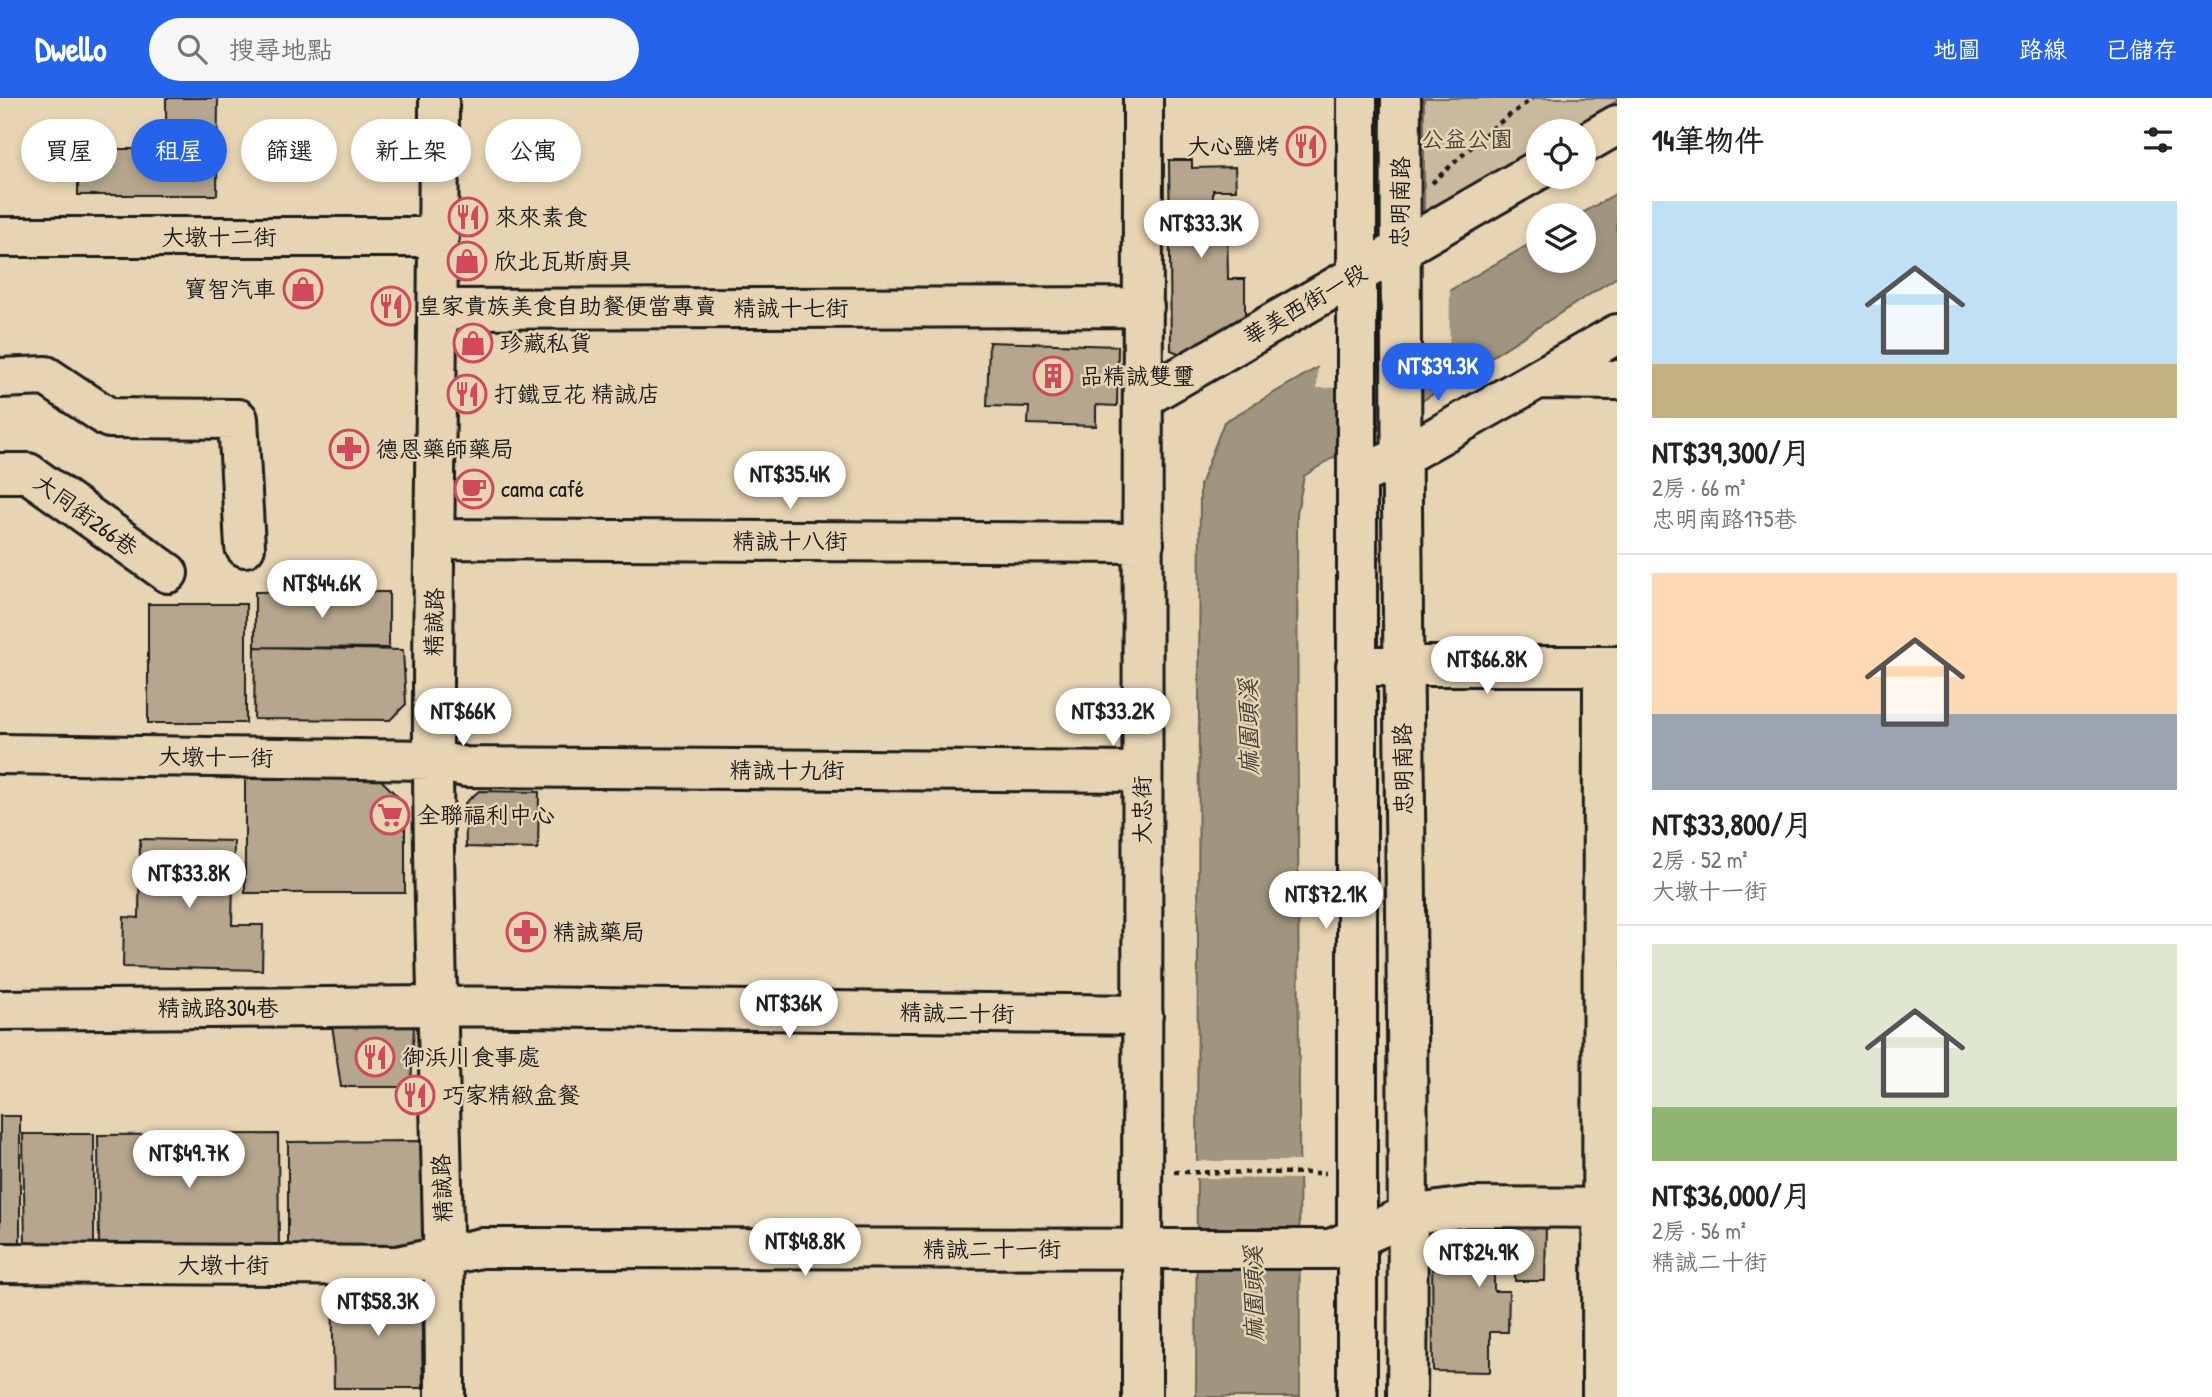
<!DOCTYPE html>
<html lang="zh-TW">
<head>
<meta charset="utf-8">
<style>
	:root { --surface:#fff; --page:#f6f6f6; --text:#222; --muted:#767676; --line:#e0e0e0; --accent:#2563eb }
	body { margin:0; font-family:"Patrick Hand","LXGW WenKai TC",sans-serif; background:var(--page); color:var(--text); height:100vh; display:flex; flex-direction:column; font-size:26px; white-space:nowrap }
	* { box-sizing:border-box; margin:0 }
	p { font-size:23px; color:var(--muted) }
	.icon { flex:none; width:38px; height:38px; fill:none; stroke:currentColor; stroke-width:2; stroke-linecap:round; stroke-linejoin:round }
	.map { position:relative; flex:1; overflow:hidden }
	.panel { display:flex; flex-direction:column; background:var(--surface); width:595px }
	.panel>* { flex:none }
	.hud { position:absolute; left:21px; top:21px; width:665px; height:63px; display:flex; gap:14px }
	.tools { position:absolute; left:1526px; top:21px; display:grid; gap:14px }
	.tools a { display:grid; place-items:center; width:70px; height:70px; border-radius:50%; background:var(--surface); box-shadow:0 4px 10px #0003; font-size:35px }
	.price { position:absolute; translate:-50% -60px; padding:0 16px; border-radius:24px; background:#fff; color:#222; font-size:23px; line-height:46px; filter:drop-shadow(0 2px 4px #0008) }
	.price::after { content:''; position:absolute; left:50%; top:42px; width:21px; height:16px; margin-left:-10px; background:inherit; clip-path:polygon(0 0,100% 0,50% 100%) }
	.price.selected { background:var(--accent); color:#fff }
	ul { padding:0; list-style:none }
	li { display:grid; align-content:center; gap:14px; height:371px; padding:0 35px }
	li+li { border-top:2px solid var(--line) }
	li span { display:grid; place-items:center; height:217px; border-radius:0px; color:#555 }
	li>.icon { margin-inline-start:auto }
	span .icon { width:126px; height:126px; fill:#fffc; stroke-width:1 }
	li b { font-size:30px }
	h2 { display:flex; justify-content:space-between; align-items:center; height:84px; padding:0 35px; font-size:30px }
	.tag { padding:0 24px; border-radius:32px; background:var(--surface); box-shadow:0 4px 10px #0003; font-size:24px; line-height:63px }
	.tag.selected { background:var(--accent); color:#fff }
	header { display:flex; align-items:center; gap:42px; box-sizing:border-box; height:98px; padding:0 35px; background:var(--accent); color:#fff }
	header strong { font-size:33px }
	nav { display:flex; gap:38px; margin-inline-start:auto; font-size:24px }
	.search { width:490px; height:63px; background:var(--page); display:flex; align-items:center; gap:18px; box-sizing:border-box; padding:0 24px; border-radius:38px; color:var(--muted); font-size:26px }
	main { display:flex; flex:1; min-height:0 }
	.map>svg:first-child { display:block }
	.green { fill:#c9b99d; stroke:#726a5c; stroke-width:2 }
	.water { fill:#a0957f; stroke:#6b6557; stroke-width:2 }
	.pier { fill:#e6d4b2 }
	.building { fill:#b5a68d; stroke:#1c1c1c; stroke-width:2 }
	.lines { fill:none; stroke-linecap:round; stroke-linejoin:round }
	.minor-casing { stroke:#1c1c1c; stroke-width:44 }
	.major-casing { stroke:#1c1c1c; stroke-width:44 }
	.path { stroke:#1c1c1c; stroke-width:4.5; stroke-dasharray:5 5; stroke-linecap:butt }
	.minor { stroke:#e6d4b2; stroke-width:38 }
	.major { stroke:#e6d4b2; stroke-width:38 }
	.labels { text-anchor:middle; stroke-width:5; stroke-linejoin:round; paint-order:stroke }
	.park-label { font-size:23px; fill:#47433c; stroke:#e6d4b2 }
	.poi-label { font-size:23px; fill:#1c1c1c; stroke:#e6d4b2; text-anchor:start }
	.street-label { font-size:23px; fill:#1c1c1c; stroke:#e6d4b2 }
	.water-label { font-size:24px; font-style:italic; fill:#44403a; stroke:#e6d4b2 }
</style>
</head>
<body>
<header>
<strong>Dwello</strong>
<div class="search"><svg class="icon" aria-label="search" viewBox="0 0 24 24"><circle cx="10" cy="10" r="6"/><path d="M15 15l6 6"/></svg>搜尋地點</div>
<nav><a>地圖</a><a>路線</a><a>已儲存</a></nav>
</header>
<main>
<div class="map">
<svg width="1617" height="1299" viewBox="0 0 1617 1299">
	<rect width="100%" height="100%" fill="#e6d4b2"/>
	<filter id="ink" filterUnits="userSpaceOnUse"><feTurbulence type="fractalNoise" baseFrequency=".0143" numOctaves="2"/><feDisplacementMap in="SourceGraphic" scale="14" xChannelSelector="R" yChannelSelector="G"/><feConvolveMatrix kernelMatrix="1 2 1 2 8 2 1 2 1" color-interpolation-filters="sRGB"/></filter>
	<g filter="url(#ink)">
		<!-- green -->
		<path class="green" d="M1424 0H1617V3L1564 33H1538V48L1424 115Z"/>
		<!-- water -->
		<path class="water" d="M1617 95V179L1304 378 1297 415 1300 1299H1196L1200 387 1224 324 1538 141V163H1584V117H1579Z"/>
		<!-- pier -->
		<path class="pier" d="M1450 188 1449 287 1317 290 1318 265Z
			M1194 1063H1303V1081L1194 1080Z"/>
		<!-- building -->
		<path class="building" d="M166 0H218L217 97H78V51H166Z
			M1169 62H1192V70L1235 69 1236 92H1213V123H1227L1228 181H1245V225L1188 259 1171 252Z
			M989 244 1118 248 1117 308 1096 307V328L1028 326 1029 309 987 308Z
			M255 494H389V550L255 549Z
			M148 506H246V625H148Z
			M255 549 403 552 406 606 390 622 254 621Z
			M245 681H380L405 706V795H245Z
			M479 693 539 694 538 751 466 749 465 705Z
			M140 741 234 743 232 827H263L262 872 123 869 124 819 139 820Z
			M332 927 414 929 411 989H341Z
			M0 1018H20V1147H0Z
			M23 1036H94V1147H25Z
			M278 1036 279 1149 99 1147 98 1037Z
			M422 1043 424 1147 288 1148V1044Z
			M1466 1126H1546L1545 1183H1515V1173H1494V1193H1509L1508 1234H1490V1274L1433 1273 1432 1154Z
			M332 1189H421L423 1290H334Z"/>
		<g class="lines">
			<defs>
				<path id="minor" d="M439 0C439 222 432 444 433 666 434 877 445 1088 445 1299
					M1584 46 1617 27
					M0 139H439
					M438 211 1144 209
					M0 280 46 278 109 320 238 321 245 449
					M1542 281 1617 282
					M1145 299 1538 72
					M0 375H28L168 475
					M1357 378 1401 359 1617 236
					M435 441 1144 445
					M1356 568H1617
					M0 656 433 662 465 669 1142 674
					M0 912 435 908 1143 917
					M0 1165 397 1168 481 1150 1331 1151 1409 1117 1467 1109 1617 1110
					M1142 1299 1143 0
					M1602 1299 1603 568"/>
				<path id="major" d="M1401 0C1398 433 1411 866 1407 1299
					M1357 1299V0"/>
			</defs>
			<!-- minor casing -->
			<use href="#minor" class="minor-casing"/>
			<!-- major casing -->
			<use href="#major" class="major-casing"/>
			<!-- path -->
			<path class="path" d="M1432 85 1491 31 1533 0
				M1174 1074 1326 1075"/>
			<!-- minor -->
			<use href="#minor" class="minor"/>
			<!-- major -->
			<use href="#major" class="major"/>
		</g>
	</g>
	<!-- icons -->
	<defs>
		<symbol id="restaurant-ring" viewBox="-11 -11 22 22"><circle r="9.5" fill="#e6d4b2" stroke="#d1495b" stroke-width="1.5"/><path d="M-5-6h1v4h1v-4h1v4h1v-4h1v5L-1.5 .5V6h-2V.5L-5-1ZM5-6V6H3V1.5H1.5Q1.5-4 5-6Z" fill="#d1495b"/></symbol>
		<symbol id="shop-ring" viewBox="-11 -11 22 22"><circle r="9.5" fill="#e6d4b2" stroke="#d1495b" stroke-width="1.5"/><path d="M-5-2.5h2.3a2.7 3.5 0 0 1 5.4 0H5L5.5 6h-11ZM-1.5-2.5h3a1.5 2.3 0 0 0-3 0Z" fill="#d1495b"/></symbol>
		<symbol id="building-ring" viewBox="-11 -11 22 22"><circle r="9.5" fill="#e6d4b2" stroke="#d1495b" stroke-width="1.5"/><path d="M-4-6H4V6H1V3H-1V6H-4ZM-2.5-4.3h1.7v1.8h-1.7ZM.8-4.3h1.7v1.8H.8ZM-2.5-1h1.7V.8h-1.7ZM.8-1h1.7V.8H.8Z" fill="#d1495b"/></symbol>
		<symbol id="pharmacy-ring" viewBox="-11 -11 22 22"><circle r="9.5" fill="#e6d4b2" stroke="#d1495b" stroke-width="1.5"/><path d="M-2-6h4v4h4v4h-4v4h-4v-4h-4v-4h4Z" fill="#d1495b"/></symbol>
		<symbol id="cafe-ring" viewBox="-11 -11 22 22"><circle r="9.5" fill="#e6d4b2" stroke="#d1495b" stroke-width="1.5"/><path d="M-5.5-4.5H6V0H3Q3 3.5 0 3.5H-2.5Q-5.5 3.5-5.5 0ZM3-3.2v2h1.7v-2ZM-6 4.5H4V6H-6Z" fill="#d1495b"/></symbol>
		<symbol id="supermarket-ring" viewBox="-11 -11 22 22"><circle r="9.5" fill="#e6d4b2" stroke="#d1495b" stroke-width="1.5"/><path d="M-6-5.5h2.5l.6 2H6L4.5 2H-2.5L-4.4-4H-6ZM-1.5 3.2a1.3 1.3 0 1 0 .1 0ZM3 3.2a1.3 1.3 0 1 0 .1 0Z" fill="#d1495b"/></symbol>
	</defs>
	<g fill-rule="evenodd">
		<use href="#restaurant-ring" x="1284" y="26" width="44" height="44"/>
		<use href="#restaurant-ring" x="446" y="97" width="44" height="44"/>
		<use href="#shop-ring" x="445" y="141" width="44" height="44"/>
		<use href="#shop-ring" x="281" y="169" width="44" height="44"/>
		<use href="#restaurant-ring" x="369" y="186" width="44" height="44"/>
		<use href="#shop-ring" x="451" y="223" width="44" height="44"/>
		<use href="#building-ring" x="1031" y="256" width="44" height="44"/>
		<use href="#restaurant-ring" x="445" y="274" width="44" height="44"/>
		<use href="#pharmacy-ring" x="327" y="329" width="44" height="44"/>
		<use href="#cafe-ring" x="452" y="369" width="44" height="44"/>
		<use href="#supermarket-ring" x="368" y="695" width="44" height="44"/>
		<use href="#pharmacy-ring" x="504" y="812" width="44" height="44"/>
		<use href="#restaurant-ring" x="353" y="937" width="44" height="44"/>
		<use href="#restaurant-ring" x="393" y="975" width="44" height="44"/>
	</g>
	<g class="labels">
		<!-- park labels -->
		<g class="park-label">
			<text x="1467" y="49">公益公園</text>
		</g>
		<!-- poi labels -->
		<g class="poi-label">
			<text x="1279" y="56" text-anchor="end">大心鹽烤</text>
			<text x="495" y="127">來來素食</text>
			<text x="494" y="171">欣北瓦斯廚具</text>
			<text x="276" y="199" text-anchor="end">寶智汽車</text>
			<text x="418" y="216">皇家貴族美食自助餐便當專賣</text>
			<text x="500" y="253">珍藏私貨</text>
			<text x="1080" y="286">品精誠雙璽</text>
			<text x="494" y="304">打鐵豆花 精誠店</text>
			<text x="376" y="359">德恩藥師藥局</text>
			<text x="501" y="399">cama café</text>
			<text x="417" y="725">全聯福利中心</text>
			<text x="553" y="842">精誠藥局</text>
			<text x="402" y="967">御浜川食事處</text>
			<text x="442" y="1005">巧家精緻盒餐</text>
		</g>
		<!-- street labels -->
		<g class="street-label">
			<text transform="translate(1400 104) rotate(-89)" y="8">忠明南路</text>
			<text x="219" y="147">大墩十二街</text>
			<text transform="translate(1305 206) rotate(-30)" y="8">華美西街一段</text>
			<text x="791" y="218">精誠十七街</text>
			<text transform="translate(86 417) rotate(36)" y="8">大同街266巷</text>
			<text x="790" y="451">精誠十八街</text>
			<text transform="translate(434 524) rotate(-89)" y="8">精誠路</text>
			<text transform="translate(216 659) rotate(1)" y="8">大墩十一街</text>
			<text transform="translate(1403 671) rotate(-91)" y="8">忠明南路</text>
			<text x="787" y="680">精誠十九街</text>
			<text transform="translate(1142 712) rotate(-90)" y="8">大忠街</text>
			<text x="218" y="918">精誠路304巷</text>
			<text transform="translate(957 915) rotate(1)" y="8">精誠二十街</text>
			<text transform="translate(442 1090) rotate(-92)" y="8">精誠路</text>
			<text x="992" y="1159">精誠二十一街</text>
			<text x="223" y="1175">大墩十街</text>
		</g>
		<!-- water labels -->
		<g class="water-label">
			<text transform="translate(1249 629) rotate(-91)" y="8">麻園頭溪</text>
			<text transform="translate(1254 1196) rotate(-91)" y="8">麻園頭溪</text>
		</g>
	</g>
</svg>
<div class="tools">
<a><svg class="icon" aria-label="locate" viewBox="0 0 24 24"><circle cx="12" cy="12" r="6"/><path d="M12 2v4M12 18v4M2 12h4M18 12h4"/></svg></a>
<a><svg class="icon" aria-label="layers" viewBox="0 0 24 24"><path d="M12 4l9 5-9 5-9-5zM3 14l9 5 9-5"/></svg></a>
</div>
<b class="price" style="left:1201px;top:162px">NT$33.3K</b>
<b class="price selected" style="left:1438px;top:305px">NT$39.3K</b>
<b class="price" style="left:790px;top:413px">NT$35.4K</b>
<b class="price" style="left:322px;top:522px">NT$44.6K</b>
<b class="price" style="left:1487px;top:598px">NT$66.8K</b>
<b class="price" style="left:463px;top:650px">NT$66K</b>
<b class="price" style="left:1113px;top:650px">NT$33.2K</b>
<b class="price" style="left:189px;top:812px">NT$33.8K</b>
<b class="price" style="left:1326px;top:833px">NT$72.1K</b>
<b class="price" style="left:789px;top:942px">NT$36K</b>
<b class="price" style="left:189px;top:1092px">NT$49.7K</b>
<b class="price" style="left:805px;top:1180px">NT$48.8K</b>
<b class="price" style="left:1479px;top:1191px">NT$24.9K</b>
<b class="price" style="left:378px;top:1240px">NT$58.3K</b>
<div class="hud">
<a class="tag">買屋</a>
<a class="tag selected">租屋</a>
<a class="tag">篩選</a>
<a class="tag">新上架</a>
<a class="tag">公寓</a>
</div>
</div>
<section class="panel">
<h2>14筆物件<svg class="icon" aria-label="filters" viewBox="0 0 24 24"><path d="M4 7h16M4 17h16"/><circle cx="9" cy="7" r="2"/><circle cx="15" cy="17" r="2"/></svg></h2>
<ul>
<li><span style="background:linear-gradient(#bfe0f5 75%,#c2b280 0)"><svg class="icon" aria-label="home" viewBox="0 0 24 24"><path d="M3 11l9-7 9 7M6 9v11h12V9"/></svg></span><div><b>NT$39,300/月</b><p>2房 · 66 m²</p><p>忠明南路175巷</p></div></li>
<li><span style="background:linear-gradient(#ffd9b3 65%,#9aa5b1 0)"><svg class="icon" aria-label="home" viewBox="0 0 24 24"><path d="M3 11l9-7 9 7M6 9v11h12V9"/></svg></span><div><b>NT$33,800/月</b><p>2房 · 52 m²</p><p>大墩十一街</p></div></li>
<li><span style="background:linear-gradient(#dfe7d0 75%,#8fb573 0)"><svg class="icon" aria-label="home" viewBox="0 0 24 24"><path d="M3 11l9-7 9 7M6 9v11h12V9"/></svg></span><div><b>NT$36,000/月</b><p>2房 · 56 m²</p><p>精誠二十街</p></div></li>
</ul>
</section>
</main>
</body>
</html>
